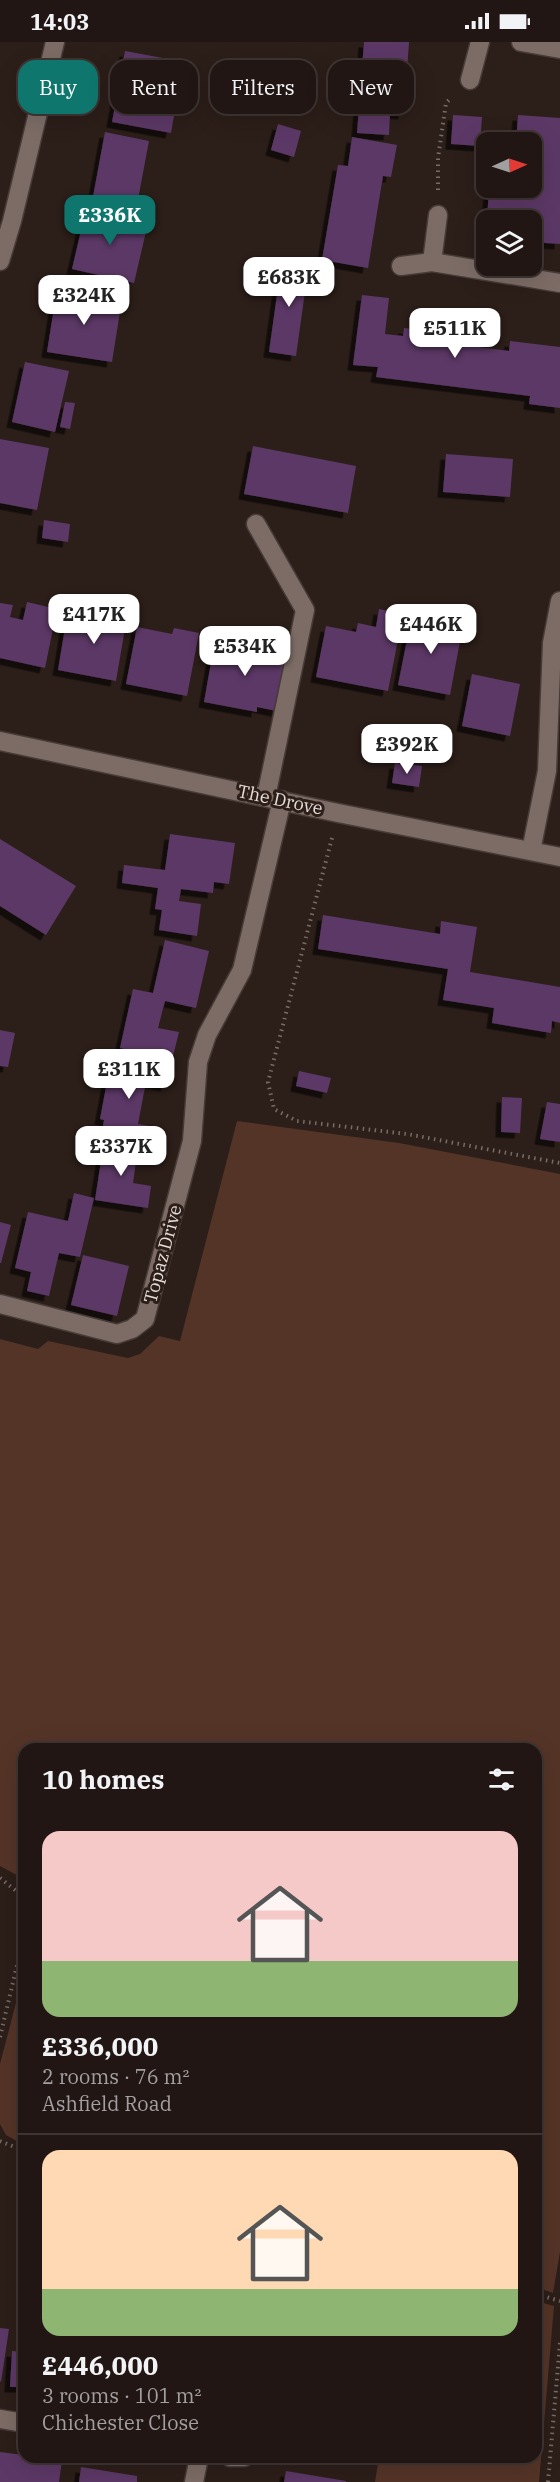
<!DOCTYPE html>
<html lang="en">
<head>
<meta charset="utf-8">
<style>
	:root { --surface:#211613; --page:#291f1c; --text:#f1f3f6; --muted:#a29fa0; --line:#3e3533; --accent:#0f766e }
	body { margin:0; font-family:"IBM Plex Serif",serif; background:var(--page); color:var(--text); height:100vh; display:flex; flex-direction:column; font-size:22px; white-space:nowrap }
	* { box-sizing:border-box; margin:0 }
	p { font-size:20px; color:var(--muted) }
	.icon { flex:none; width:33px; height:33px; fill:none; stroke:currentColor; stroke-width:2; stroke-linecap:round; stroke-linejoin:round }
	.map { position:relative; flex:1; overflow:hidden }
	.details { position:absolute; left:18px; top:1701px; width:524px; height:720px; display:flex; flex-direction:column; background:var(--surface); border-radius:18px; box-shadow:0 6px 24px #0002,0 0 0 2px var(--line) }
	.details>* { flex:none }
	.banner { position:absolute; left:18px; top:18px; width:525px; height:54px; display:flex; gap:12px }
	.needle { width:39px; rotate:87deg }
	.tools { position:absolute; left:476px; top:90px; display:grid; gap:12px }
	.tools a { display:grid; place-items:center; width:66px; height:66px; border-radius:12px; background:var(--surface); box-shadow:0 6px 24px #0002,0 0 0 2px var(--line); font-size:30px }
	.price { position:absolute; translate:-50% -51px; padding:0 14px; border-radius:12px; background:#fff; color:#222; font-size:20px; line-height:39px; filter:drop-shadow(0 2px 3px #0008) }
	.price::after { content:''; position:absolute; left:50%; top:36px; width:18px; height:14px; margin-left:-9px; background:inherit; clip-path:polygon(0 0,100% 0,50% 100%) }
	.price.current { background:var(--accent); color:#fff }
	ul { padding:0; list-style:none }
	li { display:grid; align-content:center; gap:12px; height:318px; padding:0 24px }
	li+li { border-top:2px solid var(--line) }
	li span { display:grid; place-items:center; height:186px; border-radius:18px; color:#555 }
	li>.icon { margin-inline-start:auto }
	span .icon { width:108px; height:108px; fill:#fffc; stroke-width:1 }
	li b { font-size:26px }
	h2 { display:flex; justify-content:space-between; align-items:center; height:72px; padding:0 24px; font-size:26px }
	.pill { padding:0 21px; border-radius:18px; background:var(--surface); box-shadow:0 6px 24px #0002,0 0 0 2px var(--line); font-size:21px; line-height:54px }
	.pill.current { background:var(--accent); color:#fff }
	.status { display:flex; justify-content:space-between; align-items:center; height:42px; padding:0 30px; background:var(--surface); direction:ltr }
	.status svg { height:16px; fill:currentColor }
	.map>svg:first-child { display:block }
	.green { fill:#543427 }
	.building { fill:#5b3966; filter:url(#shadow) }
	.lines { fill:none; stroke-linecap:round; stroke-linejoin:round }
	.minor-casing { stroke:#463b37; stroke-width:21 }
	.path { stroke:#786c68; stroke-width:4; stroke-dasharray:1.5 4.5; stroke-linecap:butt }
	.minor { stroke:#7d6c66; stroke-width:18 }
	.labels { text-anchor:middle; stroke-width:6; stroke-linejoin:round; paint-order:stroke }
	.street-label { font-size:18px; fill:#e5dbd7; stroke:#2c1e19 }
</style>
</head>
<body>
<div class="status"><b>14:03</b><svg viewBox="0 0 49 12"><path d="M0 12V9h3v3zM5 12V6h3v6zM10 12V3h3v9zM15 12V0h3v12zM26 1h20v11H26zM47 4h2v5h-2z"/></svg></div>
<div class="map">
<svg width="560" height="2440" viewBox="0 0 560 2440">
	<defs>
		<filter id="shadow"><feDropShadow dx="-5.5" dy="5.5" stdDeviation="0" flood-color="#0009"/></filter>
	</defs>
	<rect width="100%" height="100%" fill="#2c1e19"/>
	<!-- green -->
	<path class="green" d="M237 1079 399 1101 560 1132V2210L553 2251 536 2245V1707H24V1837L0 1824V1297L38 1307 48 1299 128 1316 140 1312 159 1294 180 1299Z
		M24 1930V2103L6 2093 0 2082V2022Z
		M536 2259 554 2264 539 2440H375L379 2415H536Z"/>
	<!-- building -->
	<path class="building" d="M364 0H409L404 72 390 71 389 93 357 91Z
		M125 9 168 17 163 47 178 50 171 91 112 80Z
		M453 73 482 75 480 104 451 102Z
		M518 73 560 76V202L531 200V178H487L489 146H531V100H516Z
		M278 82 301 89 294 115 271 108Z
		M105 90 149 99 136 168 92 160Z
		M352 95 397 103 391 135 383 134 368 226 322 218 338 123 348 124Z
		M86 167 148 181 134 241 72 227Z
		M282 217 309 221 296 314 269 310Z
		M57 247 122 257 112 320 47 310Z
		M362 253 389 256 385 292 403 294 404 286 433 290 434 283 465 286 463 303 509 309 510 299 560 305V366L529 362 530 354 376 335 378 325 353 323Z
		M25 320 69 329 55 390 12 380Z
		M65 360 75 361 70 387 60 385Z
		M0 397 49 406 37 468 0 461Z
		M253 404 356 424 348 471 244 452Z
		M446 412 513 417 510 455 443 450Z
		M44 478 70 482 68 500 42 496Z
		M27 560 57 567 45 626 0 616V561L13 563 10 575 23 578Z
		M115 561 129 563 116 639 58 628 67 574 111 582Z
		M379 567 403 572 388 649 316 635 326 584 356 590 358 581 376 585Z
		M412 573 463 583 450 653 398 643Z
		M137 585 172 592 174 586 199 591 187 654 126 642Z
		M215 598 288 611 277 669 257 665V670L204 660Z
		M472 632 520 642 510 694 462 684Z
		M395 721 422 724 419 745 392 741Z
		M170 792 235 801 229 842 214 840 213 851 181 847 179 859 201 862 197 894 159 888 162 868 155 867 158 846 122 841 124 823 165 828Z
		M0 797 76 844 46 893 0 864Z
		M323 873 440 892 441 879 477 885 470 930 560 945V981L552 979 551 991 492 981 494 966 443 958 448 927 318 907Z
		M165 898 209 909 196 966 165 959 158 986 179 990 172 1018 120 1006 133 947 153 951Z
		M0 988 15 991 8 1025 0 1024Z
		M112 1013 169 1025 166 1044 146 1040 138 1082 155 1085 151 1106 101 1096 104 1078 100 1077Z
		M299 1029 331 1036 327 1051 296 1044Z
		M502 1055 522 1056 520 1091 501 1090Z
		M547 1060 560 1062V1100L540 1097Z
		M104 1099 138 1105 133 1141 151 1144 148 1166 95 1158Z
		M74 1151 94 1156 80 1215 59 1211 49 1254 27 1249 31 1230 15 1226 28 1170 68 1179Z
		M0 1180 11 1183 1 1221H0Z
		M83 1213 129 1224 117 1274 71 1263Z
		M0 2286 9 2287 1 2340 0 2339Z
		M12 2309 24 2310V2345H10Z
		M0 2410 62 2418 59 2440H0Z
		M81 2425 137 2434V2440H79Z
		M286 2429 346 2439V2440H284Z"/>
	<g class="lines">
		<defs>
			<path id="minor" d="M521 0 560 7
				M470 38 480 0
				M438 173 432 220 560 241
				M0 219 12 179 55 0
				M401 224 432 220
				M256 482 305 568 266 755
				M0 699 338 771 560 815
				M531 809 547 729 552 601 560 559
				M0 1262 117 1292 132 1287 145 1277 192 1099 198 1020 207 993 242 928 282 758
				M0 2377 24 2381
				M230 2415H244
				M194 2440 199 2415"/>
		</defs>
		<!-- minor casing -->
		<use href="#minor" class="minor-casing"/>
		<!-- path -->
		<path class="path" d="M438 148V116L446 61 451 56
			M332 796 268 1040 274 1067 297 1079 407 1092 560 1121
			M0 1836 24 1855
			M0 1995 24 1894
			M0 2099 24 2109
			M536 2252 560 2259
			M548 2440 560 2301"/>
		<!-- minor -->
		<use href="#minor" class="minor"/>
	</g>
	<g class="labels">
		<!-- street labels -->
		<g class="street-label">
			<text transform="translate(280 758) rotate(12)" y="6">The Drove</text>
			<text transform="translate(163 1212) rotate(-75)" y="6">Topaz Drive</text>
		</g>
	</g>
</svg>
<div class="tools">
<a><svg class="needle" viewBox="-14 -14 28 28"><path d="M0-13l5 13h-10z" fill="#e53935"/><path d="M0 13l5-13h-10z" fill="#a29fa0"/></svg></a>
<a><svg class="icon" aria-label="layers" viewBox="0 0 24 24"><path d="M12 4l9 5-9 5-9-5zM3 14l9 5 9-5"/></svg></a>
</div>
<b class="price current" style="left:110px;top:204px">£336K</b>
<b class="price" style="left:289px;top:266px">£683K</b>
<b class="price" style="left:84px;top:284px">£324K</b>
<b class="price" style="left:455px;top:317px">£511K</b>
<b class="price" style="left:94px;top:603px">£417K</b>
<b class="price" style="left:431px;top:613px">£446K</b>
<b class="price" style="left:245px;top:635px">£534K</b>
<b class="price" style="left:407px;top:733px">£392K</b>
<b class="price" style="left:129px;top:1058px">£311K</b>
<b class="price" style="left:121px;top:1135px">£337K</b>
<div class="banner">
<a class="pill current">Buy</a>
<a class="pill">Rent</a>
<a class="pill">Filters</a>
<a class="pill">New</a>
</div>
<section class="details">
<h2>10 homes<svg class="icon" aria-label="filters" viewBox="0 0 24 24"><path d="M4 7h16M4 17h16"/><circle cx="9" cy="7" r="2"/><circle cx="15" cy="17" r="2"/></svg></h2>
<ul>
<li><span style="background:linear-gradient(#f6c9c9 70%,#8fb573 0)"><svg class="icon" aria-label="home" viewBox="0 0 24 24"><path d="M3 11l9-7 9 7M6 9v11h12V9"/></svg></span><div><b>£336,000</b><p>2 rooms · 76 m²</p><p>Ashfield Road</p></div></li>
<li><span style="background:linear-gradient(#ffd9b3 75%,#8fb573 0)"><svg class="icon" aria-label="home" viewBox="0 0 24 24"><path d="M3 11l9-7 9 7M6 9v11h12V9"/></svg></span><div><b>£446,000</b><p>3 rooms · 101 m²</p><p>Chichester Close</p></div></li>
</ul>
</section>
</div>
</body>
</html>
